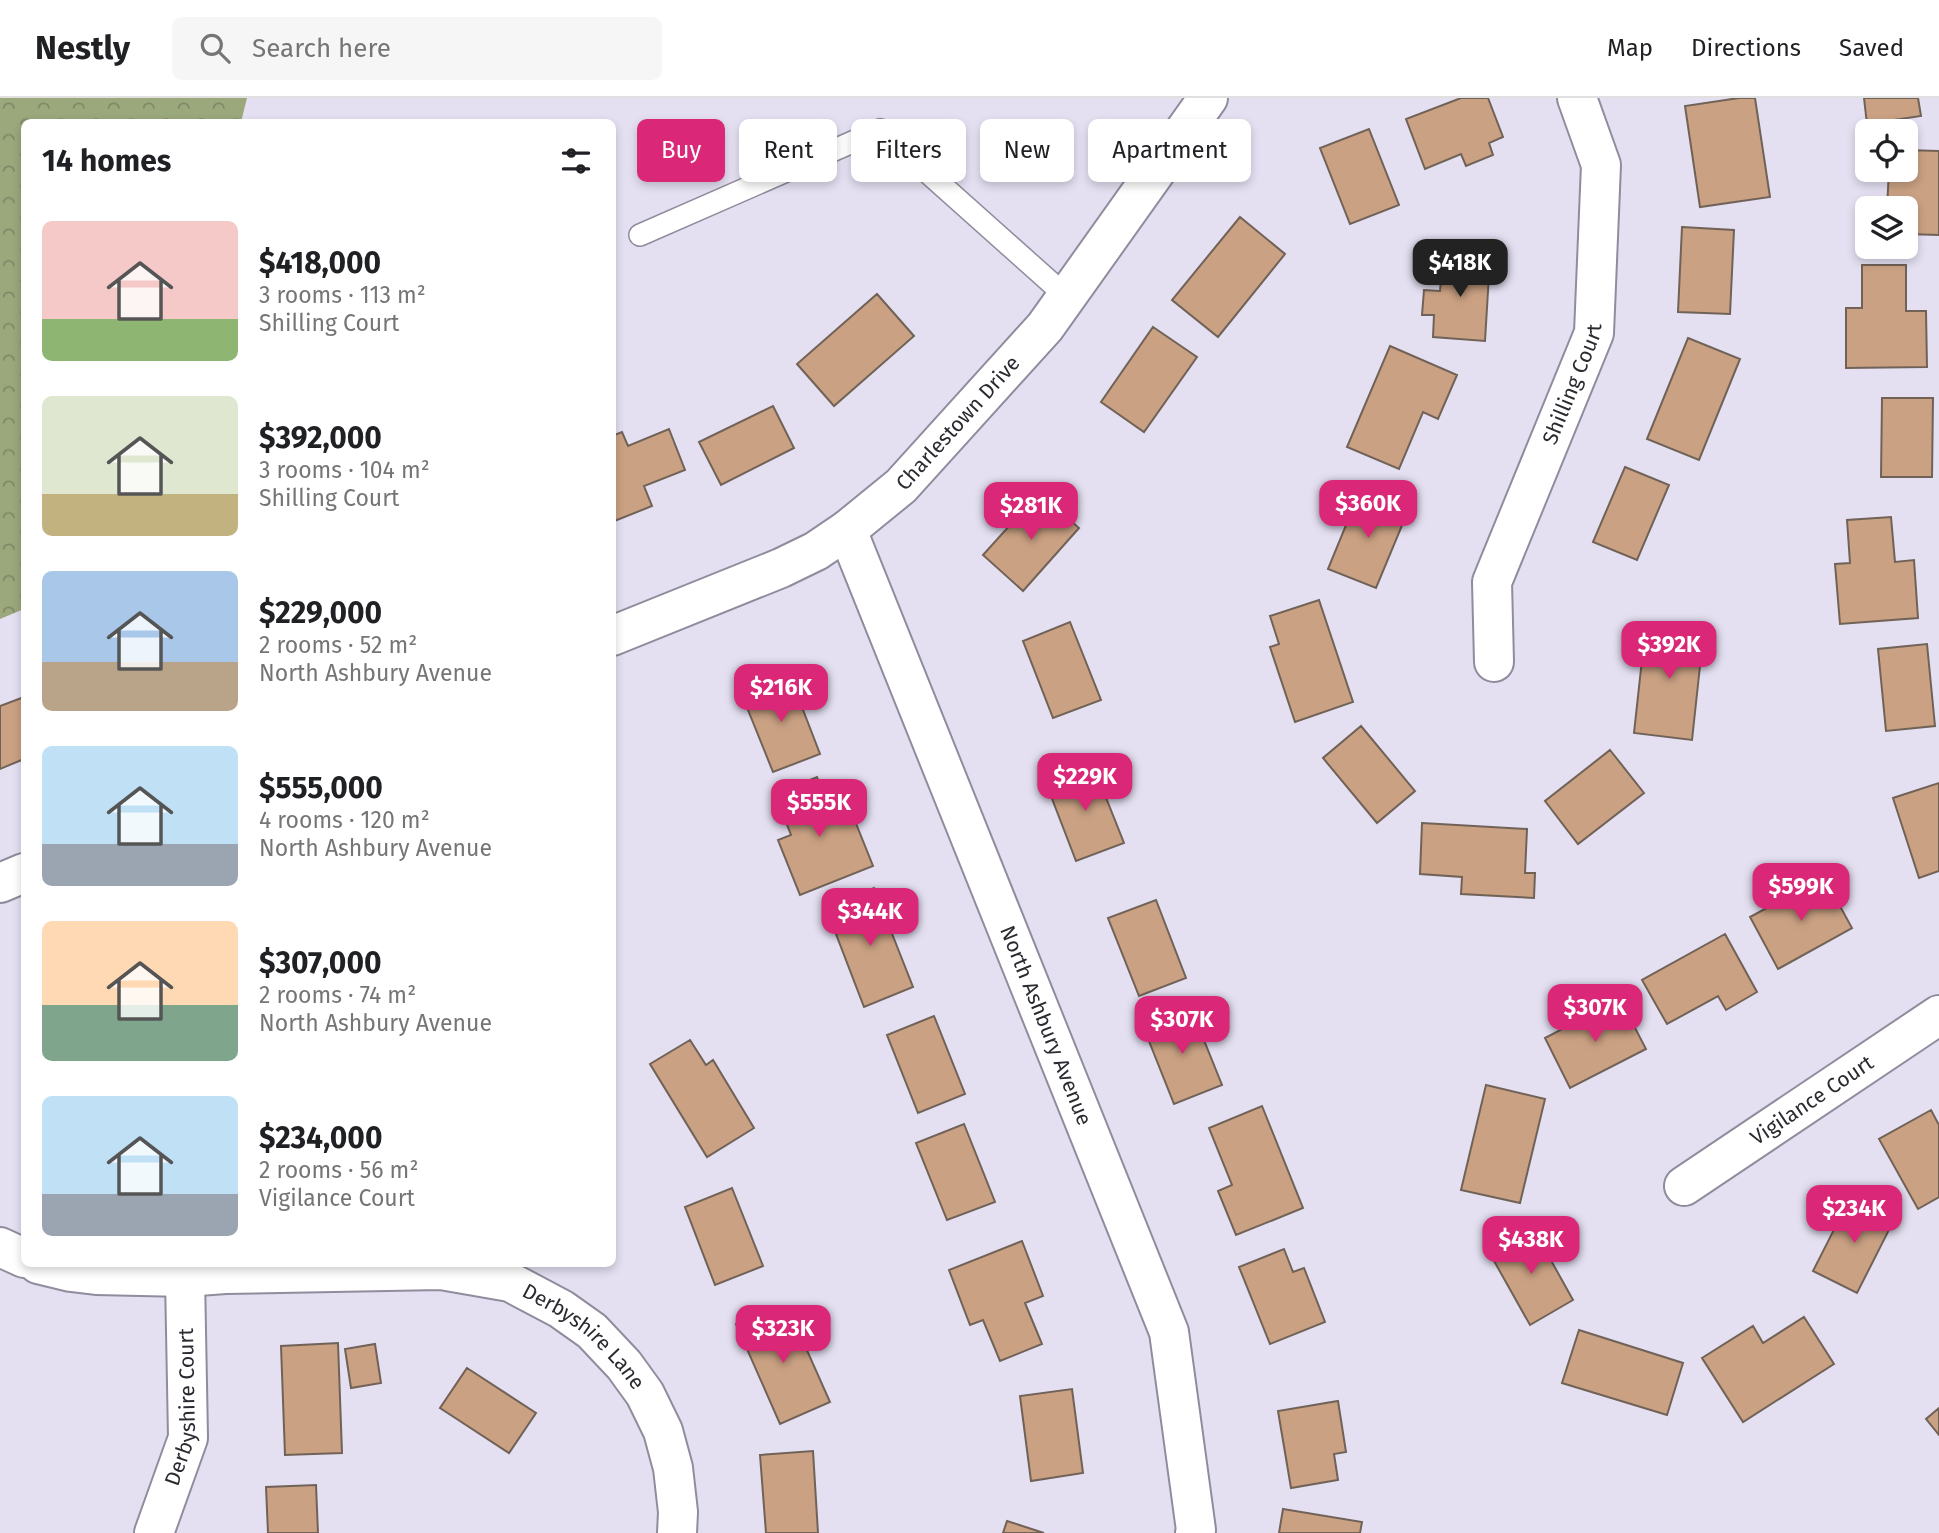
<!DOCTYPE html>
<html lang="en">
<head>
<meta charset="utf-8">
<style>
	:root { --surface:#fff; --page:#f6f6f6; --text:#202124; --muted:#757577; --line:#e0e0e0; --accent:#db2777 }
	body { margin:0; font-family:"Fira Sans",sans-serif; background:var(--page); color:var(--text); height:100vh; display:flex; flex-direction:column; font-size:26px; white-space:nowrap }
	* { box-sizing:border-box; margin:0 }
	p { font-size:23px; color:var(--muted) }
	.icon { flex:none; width:38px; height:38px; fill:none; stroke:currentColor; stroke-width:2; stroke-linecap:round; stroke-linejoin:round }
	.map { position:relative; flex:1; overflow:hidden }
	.sheet { position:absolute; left:21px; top:21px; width:595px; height:1148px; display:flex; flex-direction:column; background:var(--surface); border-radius:10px; box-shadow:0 4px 10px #0003 }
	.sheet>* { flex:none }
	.hud { position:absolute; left:637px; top:21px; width:665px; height:63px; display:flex; gap:14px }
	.tools { position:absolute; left:1855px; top:21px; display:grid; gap:14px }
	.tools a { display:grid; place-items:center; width:63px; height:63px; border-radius:10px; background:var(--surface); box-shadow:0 4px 10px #0003; font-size:35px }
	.price { position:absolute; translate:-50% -60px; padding:0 16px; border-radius:14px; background:var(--accent); color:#fff; font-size:23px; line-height:46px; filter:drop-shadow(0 2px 4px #0008) }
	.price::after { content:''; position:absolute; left:50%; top:42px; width:21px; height:16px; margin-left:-10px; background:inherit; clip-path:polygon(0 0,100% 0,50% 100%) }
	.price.current { background:#222; color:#fff }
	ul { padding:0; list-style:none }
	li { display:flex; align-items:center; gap:21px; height:175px; padding:0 21px }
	li span { display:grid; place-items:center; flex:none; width:196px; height:140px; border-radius:10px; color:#555 }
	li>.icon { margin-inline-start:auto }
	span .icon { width:84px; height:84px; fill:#fffc; stroke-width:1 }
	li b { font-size:30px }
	h2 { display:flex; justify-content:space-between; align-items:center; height:84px; padding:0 21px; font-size:30px }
	.pill { padding:0 24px; border-radius:10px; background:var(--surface); box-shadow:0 4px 10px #0003; font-size:24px; line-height:63px }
	.pill.current { background:var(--accent); color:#fff }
	header { display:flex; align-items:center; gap:42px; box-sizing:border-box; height:98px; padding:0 35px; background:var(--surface); border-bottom:2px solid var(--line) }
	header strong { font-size:33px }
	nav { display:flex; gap:38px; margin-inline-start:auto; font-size:24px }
	.search { width:490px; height:63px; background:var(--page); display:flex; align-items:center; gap:18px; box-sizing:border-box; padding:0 24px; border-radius:10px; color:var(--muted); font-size:26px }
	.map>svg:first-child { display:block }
	.forest { fill:url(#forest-crowns) }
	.building { fill:#caa183; stroke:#716258; stroke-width:2 }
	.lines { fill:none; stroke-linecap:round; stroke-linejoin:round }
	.service-casing { stroke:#908c9d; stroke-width:24 }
	.minor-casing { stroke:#908c9d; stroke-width:42 }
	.service { stroke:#fff; stroke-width:21 }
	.minor { stroke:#fff; stroke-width:38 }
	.labels { text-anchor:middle; stroke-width:5; stroke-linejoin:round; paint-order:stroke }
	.street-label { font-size:21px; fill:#2b2a30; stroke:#fff }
</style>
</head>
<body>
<header>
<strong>Nestly</strong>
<div class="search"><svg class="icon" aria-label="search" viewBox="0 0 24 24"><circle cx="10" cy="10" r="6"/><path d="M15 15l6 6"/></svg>Search here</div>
<nav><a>Map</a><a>Directions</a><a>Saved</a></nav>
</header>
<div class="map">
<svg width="1939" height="1435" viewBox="0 0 1939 1435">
	<defs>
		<pattern id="forest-crowns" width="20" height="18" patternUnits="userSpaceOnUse" patternTransform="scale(1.75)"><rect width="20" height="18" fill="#9ba87c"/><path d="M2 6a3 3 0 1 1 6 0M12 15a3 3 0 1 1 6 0" fill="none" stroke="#7f8966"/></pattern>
	</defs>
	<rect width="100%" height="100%" fill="#e4e0f2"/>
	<!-- forest -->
	<path class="forest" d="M0 0H247L241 24H24V511L0 521Z"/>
	<!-- building -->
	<path class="building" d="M1461 0H1488L1503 39 1489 45 1493 57 1466 68 1461 56 1425 71 1406 21Z
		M1739 0H1755L1770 99 1700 109 1685 8Z
		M1864 0H1918L1921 18 1867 26Z
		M1369 31 1399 107 1350 126 1320 50Z
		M1906 52 1939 53V137L1906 136V110H1887L1889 72H1906Z
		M1240 119 1285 156 1218 239 1172 202Z
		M1682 129 1734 132 1730 216 1678 214Z
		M1443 157 1490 160 1485 243 1433 239 1434 217H1422L1424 192 1440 193Z
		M1862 167H1906V213H1926L1927 269 1846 270V210H1862Z
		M877 196 914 238 834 308 797 266Z
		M1153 229 1197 259 1144 334 1101 304Z
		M1688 240 1740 261 1699 362 1647 341Z
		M1390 248 1457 277 1438 321 1423 314 1399 371 1347 349Z
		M1882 300H1933L1932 379H1881Z
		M773 308 794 350 721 387 699 344Z
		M669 331 685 372 644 388 652 408 612 424V338L622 334 628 348Z
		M1625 369 1669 387 1637 462 1593 444Z
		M1360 393 1408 413 1376 490 1328 471Z
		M1039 395 1079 430 1023 493 983 457Z
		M1891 419 1895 464 1914 462 1918 520 1840 526 1835 466 1850 465 1847 422Z
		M1319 502 1353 604 1295 624 1270 549 1279 546 1270 518Z
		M1070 524 1101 602 1053 620 1023 543Z
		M1646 525 1704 531 1692 642 1634 635Z
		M1927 546 1935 628 1886 633 1878 551Z
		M790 578 820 656 773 674 742 597Z
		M24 599V661L0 671V608Z
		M1361 628 1415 693 1377 725 1323 660Z
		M1610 652 1644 695 1578 746 1545 703Z
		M1093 667 1124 745 1076 763 1046 685Z
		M817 679 833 721 851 713 873 768 800 797 778 742 791 737 775 696Z
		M1939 685V773L1919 780 1893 700Z
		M1422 725 1527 731 1525 775H1535L1534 800 1461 796 1462 779 1420 776Z
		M1824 779 1852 830 1778 871 1750 819Z
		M874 790 913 889 864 909 836 836 842 834 832 807Z
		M1156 802 1186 880 1139 898 1108 820Z
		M1725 836 1757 894 1726 912 1718 898 1667 926 1642 882Z
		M1620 901 1646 951 1570 990 1545 940Z
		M1191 910 1222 987 1174 1006 1143 928Z
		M934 918 965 996 918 1015 887 937Z
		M690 942 706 967 713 962 754 1030 707 1059 650 966Z
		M1486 987 1545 1001 1520 1105 1461 1092Z
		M1262 1008 1303 1110 1236 1137 1218 1093 1232 1087 1209 1030Z
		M1931 1012 1939 1027V1099L1918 1111 1879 1041Z
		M964 1026 995 1104 947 1122 916 1045Z
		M732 1090 763 1168 715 1187 685 1109Z
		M1851 1098 1895 1120 1857 1195 1813 1173Z
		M1533 1130 1573 1202 1530 1227 1489 1154Z
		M1022 1143 1043 1198 1025 1205 1042 1246 1000 1263 983 1222 970 1227 949 1172Z
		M1284 1151 1293 1174 1304 1170 1325 1224 1270 1246 1239 1169Z
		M779 1208 791 1235 798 1232 830 1304 780 1326 736 1226Z
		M1804 1219 1834 1266 1743 1324 1702 1260 1753 1228 1763 1245Z
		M1579 1232 1683 1265 1667 1317 1562 1285Z
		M338 1245 342 1355 285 1357 281 1248Z
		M375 1246 381 1285 351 1290 345 1251Z
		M467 1270 536 1315 509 1355 440 1310Z
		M1072 1291 1083 1375 1031 1383 1020 1298Z
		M1338 1303 1346 1354 1334 1356 1338 1382 1291 1390 1278 1313Z
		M1939 1310V1337L1926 1321Z
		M813 1353 818 1435H766L760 1357Z
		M316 1387 318 1435H268L266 1389Z
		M1283 1411 1362 1424 1360 1435H1279Z
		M1007 1423 1044 1435H1003Z"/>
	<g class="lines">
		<defs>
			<path id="service" d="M640 137 880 32 1067 199"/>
			<g id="minor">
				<path id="s1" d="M847 432 1169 1234 1196 1432 1195 1435"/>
				<path id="s2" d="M612 538 781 470 816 453 847 432 901 388 1045 229 1208 0"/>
				<path id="s3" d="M1494 564 1492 484 1594 235 1601 67 1577 0"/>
				<path d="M0 785 24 775"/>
				<path id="s4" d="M1684 1088 1939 917"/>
				<path d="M0 1149 24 1160"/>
				<path id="s5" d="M38 1166 71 1174 96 1177 185 1179 225 1176 441 1172 510 1184 561 1211 592 1233 624 1267 645 1296 663 1333 673 1370 678 1414 677 1435"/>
				<path id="s6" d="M154 1435 188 1340 185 1179"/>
			</g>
		</defs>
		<!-- service casing -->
		<use href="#service" class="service-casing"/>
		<!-- minor casing -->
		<use href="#minor" class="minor-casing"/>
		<!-- service -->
		<use href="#service" class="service"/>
		<!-- minor -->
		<use href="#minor" class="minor"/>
	</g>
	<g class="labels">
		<!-- street labels -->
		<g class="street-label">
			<text dy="7" stroke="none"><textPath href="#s3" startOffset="294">Shilling Court</textPath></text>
			<text dy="7" stroke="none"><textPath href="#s2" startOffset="413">Charlestown Drive</textPath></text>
			<text dy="7" stroke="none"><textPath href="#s1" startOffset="534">North Ashbury Avenue</textPath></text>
			<text dy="7" stroke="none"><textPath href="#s4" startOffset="154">Vigilance Court</textPath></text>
			<text dy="7" stroke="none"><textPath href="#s5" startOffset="567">Derbyshire Lane</textPath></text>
			<text dy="7" stroke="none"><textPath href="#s6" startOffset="131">Derbyshire Court</textPath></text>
		</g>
	</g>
</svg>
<div class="tools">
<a><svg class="icon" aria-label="locate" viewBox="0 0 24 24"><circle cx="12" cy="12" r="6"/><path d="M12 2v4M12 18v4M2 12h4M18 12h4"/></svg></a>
<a><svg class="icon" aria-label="layers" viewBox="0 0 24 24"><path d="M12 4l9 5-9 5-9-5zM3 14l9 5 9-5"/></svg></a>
</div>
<b class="price current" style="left:1460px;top:201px">$418K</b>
<b class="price" style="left:1368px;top:442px">$360K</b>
<b class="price" style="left:1031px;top:444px">$281K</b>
<b class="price" style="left:1669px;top:583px">$392K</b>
<b class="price" style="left:781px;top:626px">$216K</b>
<b class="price" style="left:1085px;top:715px">$229K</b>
<b class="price" style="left:819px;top:741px">$555K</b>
<b class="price" style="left:1801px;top:825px">$599K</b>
<b class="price" style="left:870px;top:850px">$344K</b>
<b class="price" style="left:1595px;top:946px">$307K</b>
<b class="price" style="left:1182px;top:958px">$307K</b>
<b class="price" style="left:1854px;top:1147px">$234K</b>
<b class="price" style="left:1531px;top:1178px">$438K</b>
<b class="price" style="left:783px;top:1267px">$323K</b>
<div class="hud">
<a class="pill current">Buy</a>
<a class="pill">Rent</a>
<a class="pill">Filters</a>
<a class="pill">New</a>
<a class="pill">Apartment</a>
</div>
<section class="sheet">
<h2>14 homes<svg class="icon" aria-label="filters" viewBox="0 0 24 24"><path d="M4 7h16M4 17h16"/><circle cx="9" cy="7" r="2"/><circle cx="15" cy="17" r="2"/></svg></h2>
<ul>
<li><span style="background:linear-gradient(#f6c9c9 70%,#8fb573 0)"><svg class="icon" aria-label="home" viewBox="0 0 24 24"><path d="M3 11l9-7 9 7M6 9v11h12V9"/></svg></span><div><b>$418,000</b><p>3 rooms · 113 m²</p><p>Shilling Court</p></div></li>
<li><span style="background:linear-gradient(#dfe7d0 70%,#c2b280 0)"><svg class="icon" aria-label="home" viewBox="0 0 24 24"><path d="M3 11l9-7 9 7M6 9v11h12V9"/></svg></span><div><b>$392,000</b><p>3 rooms · 104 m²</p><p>Shilling Court</p></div></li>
<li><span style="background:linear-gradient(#a9c7e8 65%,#b9a48a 0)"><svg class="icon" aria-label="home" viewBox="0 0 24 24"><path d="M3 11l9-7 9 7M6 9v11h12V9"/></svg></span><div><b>$229,000</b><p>2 rooms · 52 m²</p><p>North Ashbury Avenue</p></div></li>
<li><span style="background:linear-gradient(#bfe0f5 70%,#9aa5b1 0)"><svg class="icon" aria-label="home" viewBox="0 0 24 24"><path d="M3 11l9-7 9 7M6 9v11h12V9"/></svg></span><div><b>$555,000</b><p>4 rooms · 120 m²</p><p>North Ashbury Avenue</p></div></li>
<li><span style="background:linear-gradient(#ffd9b3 60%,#7fa58c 0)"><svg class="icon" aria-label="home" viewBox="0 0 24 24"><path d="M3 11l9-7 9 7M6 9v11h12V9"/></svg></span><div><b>$307,000</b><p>2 rooms · 74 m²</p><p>North Ashbury Avenue</p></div></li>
<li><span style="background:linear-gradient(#bfe0f5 70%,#9aa5b1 0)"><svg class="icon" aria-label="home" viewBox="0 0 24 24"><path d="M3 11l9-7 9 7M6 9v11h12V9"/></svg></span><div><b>$234,000</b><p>2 rooms · 56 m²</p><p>Vigilance Court</p></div></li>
</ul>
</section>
</div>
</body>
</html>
